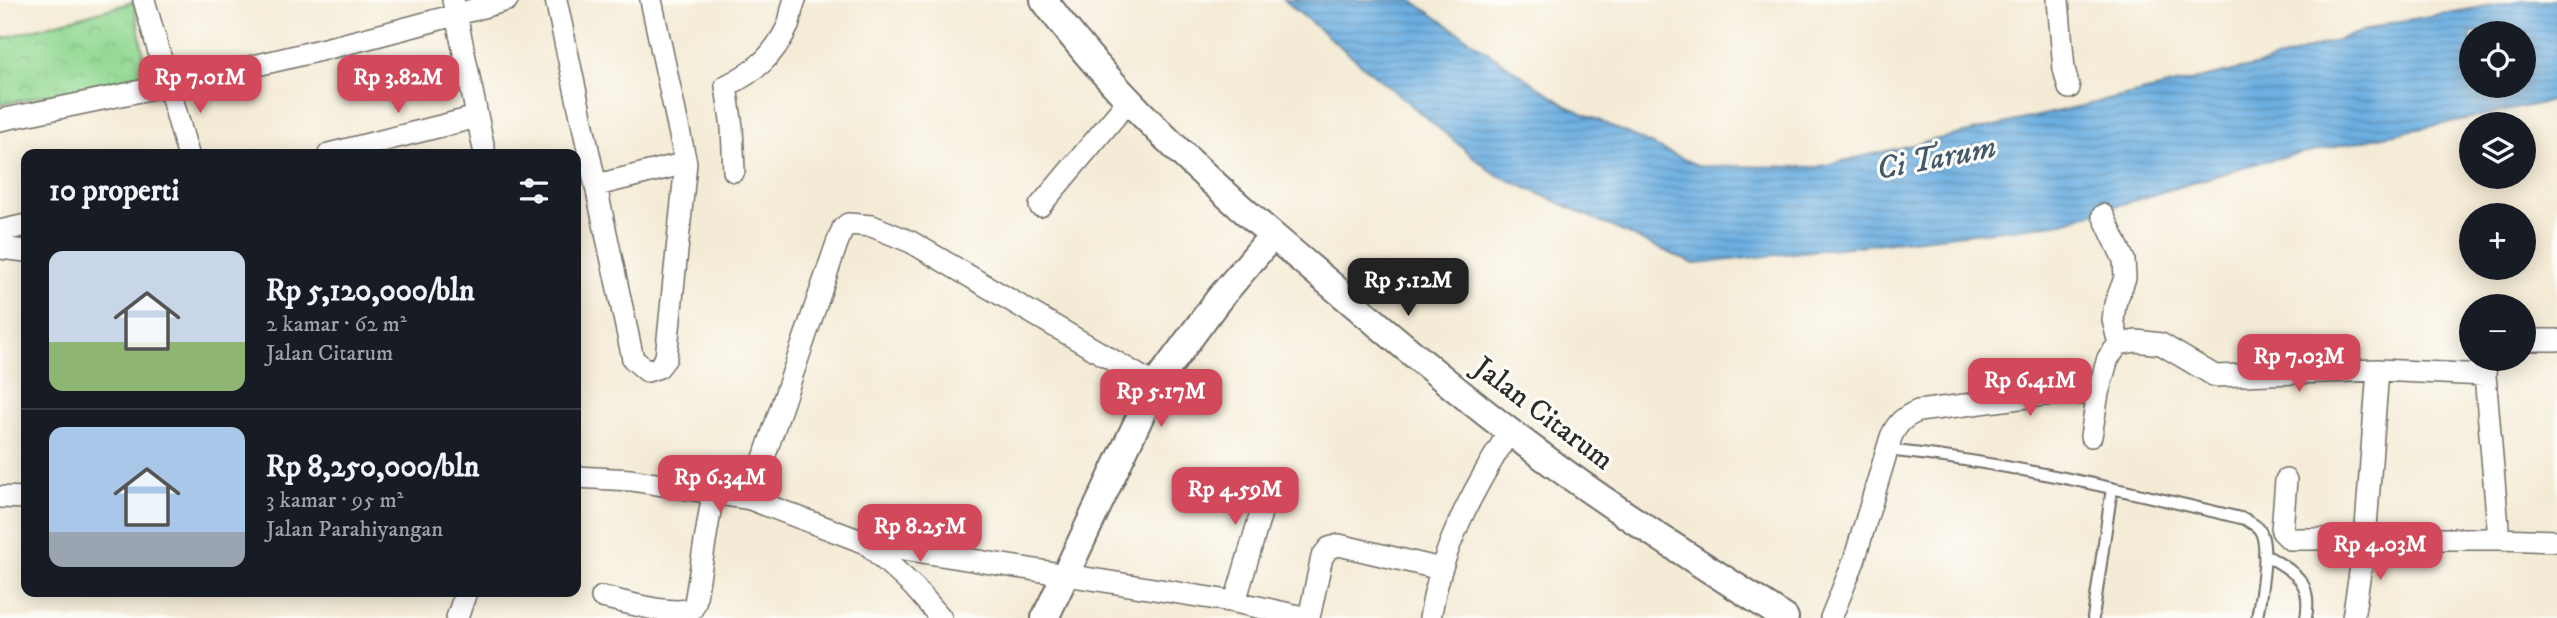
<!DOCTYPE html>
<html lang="id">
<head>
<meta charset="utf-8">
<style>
	:root { --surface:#171b24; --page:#242831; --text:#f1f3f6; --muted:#9ea1a6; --line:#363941; --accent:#d1495b }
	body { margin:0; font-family:"IM FELL DW Pica",serif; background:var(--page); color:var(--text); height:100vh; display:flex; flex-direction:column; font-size:26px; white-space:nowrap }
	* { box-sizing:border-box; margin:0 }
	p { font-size:23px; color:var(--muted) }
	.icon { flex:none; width:38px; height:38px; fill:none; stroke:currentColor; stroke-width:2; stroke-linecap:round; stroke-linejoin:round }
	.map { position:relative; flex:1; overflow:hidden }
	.drawer { position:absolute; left:21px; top:149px; width:560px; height:448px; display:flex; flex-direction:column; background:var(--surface); border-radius:14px; box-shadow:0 4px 18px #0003 }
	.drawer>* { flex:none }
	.buttons { position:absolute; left:2459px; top:21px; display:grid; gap:14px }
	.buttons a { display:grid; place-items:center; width:77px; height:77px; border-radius:50%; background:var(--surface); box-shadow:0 4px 18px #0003; font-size:35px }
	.price { position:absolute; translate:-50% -60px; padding:0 16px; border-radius:14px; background:var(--accent); color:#fff; font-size:23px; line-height:46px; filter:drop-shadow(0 2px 4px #0008) }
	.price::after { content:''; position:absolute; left:50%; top:42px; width:21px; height:16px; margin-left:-10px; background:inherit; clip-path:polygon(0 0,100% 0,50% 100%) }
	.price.on { background:#222; color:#fff }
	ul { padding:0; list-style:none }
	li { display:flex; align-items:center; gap:21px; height:175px; padding:0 28px }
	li+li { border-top:2px solid var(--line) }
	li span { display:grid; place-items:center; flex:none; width:196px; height:140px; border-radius:14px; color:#555 }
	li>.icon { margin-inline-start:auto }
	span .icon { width:84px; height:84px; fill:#fffc; stroke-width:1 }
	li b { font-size:30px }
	h2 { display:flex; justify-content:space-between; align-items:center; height:84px; padding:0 28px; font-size:30px }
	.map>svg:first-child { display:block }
	.park { fill:url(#park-crowns); stroke:#5e825e; stroke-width:2 }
	.water { fill:url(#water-rules); stroke:#4c6d86; stroke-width:2; fill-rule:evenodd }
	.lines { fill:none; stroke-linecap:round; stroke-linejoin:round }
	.service-casing { stroke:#716e67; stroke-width:14 }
	.minor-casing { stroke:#716e67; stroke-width:24 }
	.tertiary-casing { stroke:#716e67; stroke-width:30 }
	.service { stroke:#fff; stroke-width:10 }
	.minor { stroke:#fff; stroke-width:21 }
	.tertiary { stroke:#fff; stroke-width:26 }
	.labels { text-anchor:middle; stroke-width:6; stroke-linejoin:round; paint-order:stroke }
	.street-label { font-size:30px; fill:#2b2b2b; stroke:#fdfcf7 }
	.water-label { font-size:32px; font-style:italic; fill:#42596b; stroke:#fdfcf7 }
</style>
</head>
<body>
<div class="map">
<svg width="2557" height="618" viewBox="0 0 2557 618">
	<defs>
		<pattern id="park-crowns" width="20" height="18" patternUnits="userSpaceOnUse" patternTransform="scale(1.75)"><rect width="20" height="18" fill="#92d892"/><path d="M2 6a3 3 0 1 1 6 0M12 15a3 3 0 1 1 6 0" fill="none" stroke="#7eba7e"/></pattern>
		<pattern id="water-rules" width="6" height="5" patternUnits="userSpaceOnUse" patternTransform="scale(1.75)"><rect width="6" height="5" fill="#6cafe1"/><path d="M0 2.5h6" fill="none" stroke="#598fb7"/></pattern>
	</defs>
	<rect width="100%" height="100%" fill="#fdfcf7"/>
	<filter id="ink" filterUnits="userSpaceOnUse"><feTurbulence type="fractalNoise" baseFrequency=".0143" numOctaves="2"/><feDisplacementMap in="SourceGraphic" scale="14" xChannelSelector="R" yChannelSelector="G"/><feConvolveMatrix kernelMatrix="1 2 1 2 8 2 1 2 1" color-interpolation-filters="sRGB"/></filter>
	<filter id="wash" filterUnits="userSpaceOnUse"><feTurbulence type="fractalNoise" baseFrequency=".00686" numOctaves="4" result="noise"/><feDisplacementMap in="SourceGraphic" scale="28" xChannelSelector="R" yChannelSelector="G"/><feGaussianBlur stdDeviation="1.57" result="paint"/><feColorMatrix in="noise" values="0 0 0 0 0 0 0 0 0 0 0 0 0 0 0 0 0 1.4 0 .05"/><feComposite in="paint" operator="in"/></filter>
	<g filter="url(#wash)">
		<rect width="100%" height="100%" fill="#f4ebd6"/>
		<!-- park -->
		<path class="park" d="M134 2 147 74 0 105V39Z"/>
		<!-- water -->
		<path class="water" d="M1284 0H1411L1567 106 1699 166 1817 167 2263 64 2389 23 2523 0H2557V100L2265 161 2056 224 1694 264 1493 173ZM2471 33H2524V86H2471Z"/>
	</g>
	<g filter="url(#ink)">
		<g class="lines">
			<defs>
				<path id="service" d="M1886 450C2007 462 2127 491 2245 519 2249 522 2256 525 2259 529 2271 545 2260 598 2257 618
					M2264 554C2293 572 2313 579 2306 618
					M2093 618 2112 488"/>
				<path id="minor" d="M144 0 188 154
					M453 0 485 154
					M556 0 633 359 647 371 659 367 666 358 686 163 651 0
					M2058 0 2064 69 2069 88
					M0 120C170 86 341 49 507 0
					M329 154 477 117
					M734 171 732 127 726 86C756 71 773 57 788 26 791 18 791 8 795 0
					M597 185 686 163
					M1040 206 1129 100
					M2103 215 2124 260 2125 278 2115 304 2113 320 2119 344
					M0 231 26 225
					M0 248 26 251
					M2524 340H2557
					M2486 359 2485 375 2499 539
					M2091 436 2098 393
					M576 477 631 480 750 499 866 543 1235 602 1308 618
					M2286 480 2282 531 2290 539H2499L2557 541
					M0 497 26 498
					M750 499 836 246 843 228 848 224 872 226 911 242 1155 385
					M866 543 914 587 941 618
					M602 597C626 602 669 616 692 609L695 603 713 493
					M1235 602 1265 499 1272 486 1278 482
					M457 618 466 592
					M1309 618 1322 557 1329 548 1339 545 1441 569
					M1430 618C1441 547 1472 492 1509 432
					M1831 618 1854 561 1891 437C1897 423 1904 417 1918 411L2043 395 2098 393 2108 358 2119 344 2136 341 2161 344 2215 376 2378 370 2485 375
					M2353 618 2365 540 2378 370"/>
				<path id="tertiary" d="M1044 0C1124 108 1227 198 1329 283 1388 333 1447 384 1509 431 1597 499 1691 558 1785 618
					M1045 618 1155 385 1218 300 1272 236"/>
			</defs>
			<!-- service casing -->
			<use href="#service" class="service-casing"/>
			<!-- minor casing -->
			<use href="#minor" class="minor-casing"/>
			<!-- tertiary casing -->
			<use href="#tertiary" class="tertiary-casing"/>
			<!-- service -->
			<use href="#service" class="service"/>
			<!-- minor -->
			<use href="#minor" class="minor"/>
			<!-- tertiary -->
			<use href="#tertiary" class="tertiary"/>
		</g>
	</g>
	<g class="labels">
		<!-- street labels -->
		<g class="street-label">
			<text transform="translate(1544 413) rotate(37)" y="10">Jalan Citarum</text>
		</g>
		<!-- water labels -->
		<g class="water-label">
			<text transform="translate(1936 157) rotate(-11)" y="11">Ci Tarum</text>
		</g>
	</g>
</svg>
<div class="buttons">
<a><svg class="icon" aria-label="locate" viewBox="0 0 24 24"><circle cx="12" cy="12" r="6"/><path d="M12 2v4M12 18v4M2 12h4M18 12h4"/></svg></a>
<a><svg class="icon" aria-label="layers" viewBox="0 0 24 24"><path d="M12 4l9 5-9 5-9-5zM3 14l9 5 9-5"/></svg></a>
<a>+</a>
<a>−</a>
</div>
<b class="price" style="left:200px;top:115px">Rp 7.01M</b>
<b class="price" style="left:398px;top:115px">Rp 3.82M</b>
<b class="price on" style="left:1408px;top:318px">Rp 5.12M</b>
<b class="price" style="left:2299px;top:394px">Rp 7.03M</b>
<b class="price" style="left:2030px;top:418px">Rp 6.41M</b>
<b class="price" style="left:1161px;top:429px">Rp 5.17M</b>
<b class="price" style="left:720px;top:515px">Rp 6.34M</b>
<b class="price" style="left:1235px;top:527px">Rp 4.59M</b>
<b class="price" style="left:920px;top:564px">Rp 8.25M</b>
<b class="price" style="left:2380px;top:582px">Rp 4.03M</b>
<section class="drawer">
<h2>10 properti<svg class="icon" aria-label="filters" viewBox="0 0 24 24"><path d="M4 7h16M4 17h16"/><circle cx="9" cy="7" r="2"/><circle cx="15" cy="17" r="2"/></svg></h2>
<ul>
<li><span style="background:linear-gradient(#c9d6e8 65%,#8fb573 0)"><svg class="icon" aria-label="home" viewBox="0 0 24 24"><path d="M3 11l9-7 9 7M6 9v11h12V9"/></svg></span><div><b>Rp 5,120,000/bln</b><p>2 kamar · 62 m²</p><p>Jalan Citarum</p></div></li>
<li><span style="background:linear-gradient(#a9c7e8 75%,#9aa5b1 0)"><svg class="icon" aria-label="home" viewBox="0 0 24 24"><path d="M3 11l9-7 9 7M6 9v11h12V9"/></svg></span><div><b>Rp 8,250,000/bln</b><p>3 kamar · 95 m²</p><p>Jalan Parahiyangan</p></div></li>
</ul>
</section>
</div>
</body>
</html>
